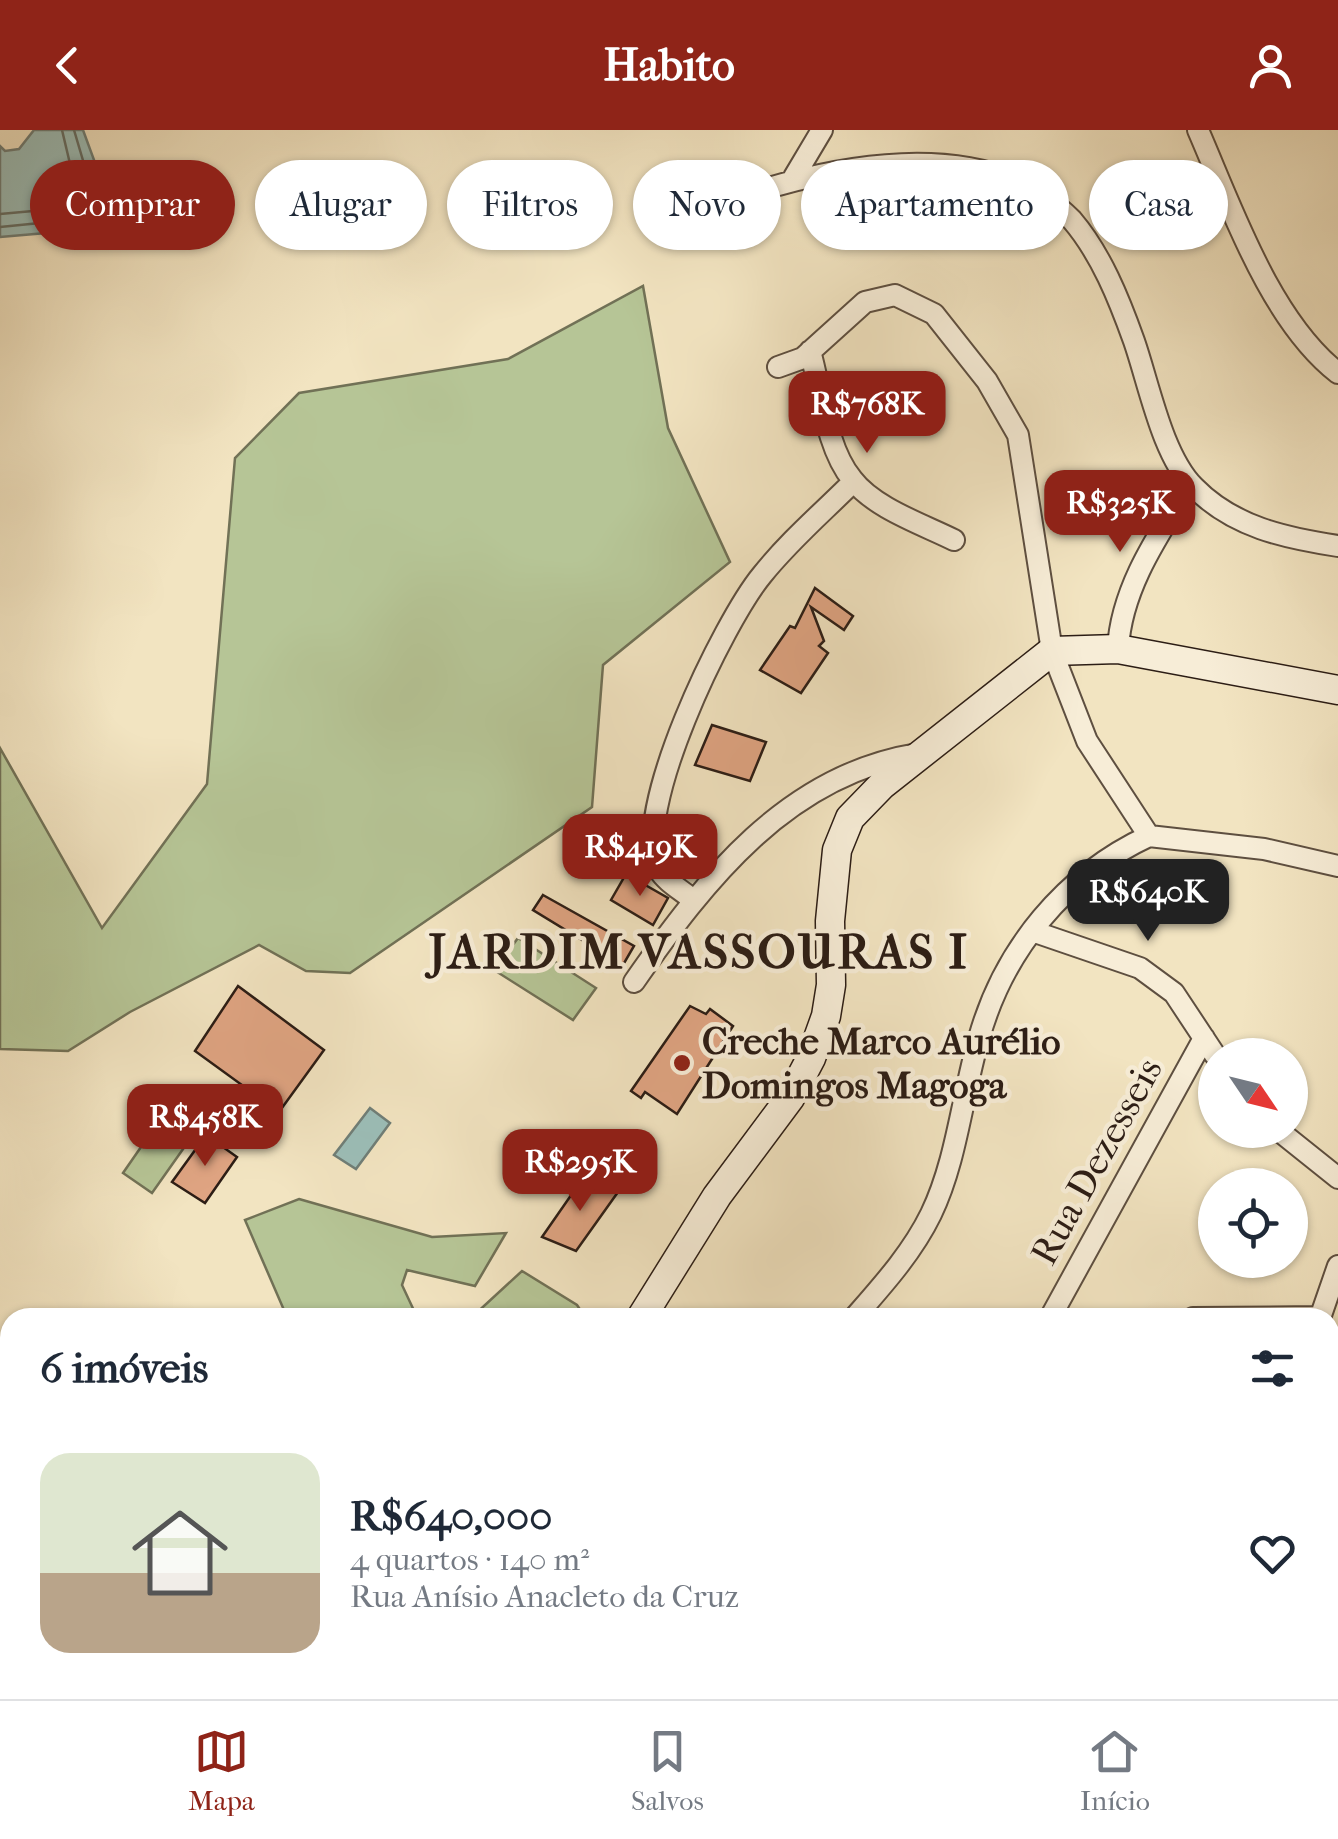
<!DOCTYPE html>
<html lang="pt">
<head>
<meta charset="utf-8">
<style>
	:root { --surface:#fff; --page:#f6f6f7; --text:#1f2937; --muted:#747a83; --line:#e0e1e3; --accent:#8f2418 }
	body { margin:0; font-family:"IM FELL French Canon",serif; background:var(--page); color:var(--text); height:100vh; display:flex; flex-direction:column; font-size:38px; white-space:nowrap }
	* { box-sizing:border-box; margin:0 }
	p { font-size:32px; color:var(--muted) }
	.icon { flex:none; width:55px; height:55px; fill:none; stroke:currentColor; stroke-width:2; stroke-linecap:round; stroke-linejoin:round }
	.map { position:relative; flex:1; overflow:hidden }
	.sheet { position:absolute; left:0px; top:1178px; width:1340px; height:392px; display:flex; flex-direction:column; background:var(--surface); border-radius:30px 30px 0 0; box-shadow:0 2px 8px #0004 }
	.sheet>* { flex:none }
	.hud { position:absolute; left:30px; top:30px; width:1280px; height:90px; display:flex; gap:20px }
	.needle { width:65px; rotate:125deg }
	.fabs { position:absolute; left:1198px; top:908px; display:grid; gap:20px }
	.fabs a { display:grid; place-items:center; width:110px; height:110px; border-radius:50%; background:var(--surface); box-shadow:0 2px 8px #0004; font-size:50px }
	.price { position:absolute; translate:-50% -85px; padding:0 22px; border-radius:20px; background:var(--accent); color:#fff; font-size:32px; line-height:65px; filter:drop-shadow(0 2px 5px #0008) }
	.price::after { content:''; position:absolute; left:50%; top:60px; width:30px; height:22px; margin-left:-15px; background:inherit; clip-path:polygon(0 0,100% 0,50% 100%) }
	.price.selected { background:#222; color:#fff }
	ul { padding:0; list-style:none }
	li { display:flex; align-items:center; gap:30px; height:250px; padding:0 40px }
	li+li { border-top:2px solid var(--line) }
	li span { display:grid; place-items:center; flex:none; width:280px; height:200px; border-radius:30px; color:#555 }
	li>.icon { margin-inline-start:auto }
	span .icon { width:120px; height:120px; fill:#fffc; stroke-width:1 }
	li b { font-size:42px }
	h2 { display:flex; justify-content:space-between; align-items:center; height:120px; padding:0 40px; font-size:42px }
	.chip { padding:0 35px; border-radius:45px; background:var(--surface); box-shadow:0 2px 8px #0004; font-size:35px; line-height:90px }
	.chip.selected { background:var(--accent); color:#fff }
	header { display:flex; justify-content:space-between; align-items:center; height:130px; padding:0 40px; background:var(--accent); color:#fff; font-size:45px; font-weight:700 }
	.tab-bar { display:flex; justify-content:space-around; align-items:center; height:140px; border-top:2px solid var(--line); background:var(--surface); font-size:28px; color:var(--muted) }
	.tab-bar a { display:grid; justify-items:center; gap:5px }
	.tab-bar .selected { color:var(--accent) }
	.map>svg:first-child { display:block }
	.green { fill:#b6c596; stroke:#717156; stroke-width:2.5 }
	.water { fill:#9cbeb8; stroke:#6f7e77; stroke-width:2.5 }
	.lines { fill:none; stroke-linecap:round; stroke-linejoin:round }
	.shore { stroke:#646e66; stroke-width:2.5 }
	.building { fill:#dfa482; stroke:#2c1d15; stroke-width:2.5 }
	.minor-casing { stroke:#5e4f40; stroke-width:24 }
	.secondary-casing { stroke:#2c1d15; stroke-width:31 }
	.minor { stroke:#f7edd7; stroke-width:20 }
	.secondary { stroke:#f7edd7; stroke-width:28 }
	.poi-dot { fill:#8f2418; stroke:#f7edd7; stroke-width:4 }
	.labels { text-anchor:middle; stroke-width:9; stroke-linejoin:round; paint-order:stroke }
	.poi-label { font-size:38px; font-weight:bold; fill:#2c1d15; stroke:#f7edd7; text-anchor:start }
	.street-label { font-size:38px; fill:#2c1d15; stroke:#f7edd7 }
	.district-label { font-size:48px; font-weight:bold; letter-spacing:2.5px; fill:#2c1d15; stroke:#f7edd7 }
</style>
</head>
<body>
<header><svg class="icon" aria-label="back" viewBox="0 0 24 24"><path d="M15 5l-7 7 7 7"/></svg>Habito<svg class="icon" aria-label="person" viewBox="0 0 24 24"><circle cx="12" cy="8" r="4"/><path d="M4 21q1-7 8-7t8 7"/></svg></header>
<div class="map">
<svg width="1338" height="1569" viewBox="0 0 1338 1569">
	<rect width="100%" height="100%" fill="#f2e4c1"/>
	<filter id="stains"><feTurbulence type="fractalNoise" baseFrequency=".002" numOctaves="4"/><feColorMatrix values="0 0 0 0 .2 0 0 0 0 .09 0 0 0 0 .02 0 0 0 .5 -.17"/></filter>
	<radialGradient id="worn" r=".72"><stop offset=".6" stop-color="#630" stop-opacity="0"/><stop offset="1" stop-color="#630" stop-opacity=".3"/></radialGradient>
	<!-- green -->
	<path class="green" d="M643 156 668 298 730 432 603 535 592 677 350 843 306 841 259 815 130 882 68 921 0 919V618L102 798 207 654 235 328 299 263 508 229Z
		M518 808 596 858 573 890 494 840Z
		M159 991 188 1012 152 1063 123 1043Z
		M299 1069 432 1107 506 1103 475 1156 407 1140 402 1155 417 1187H287L245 1090Z
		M522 1141 577 1175 585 1187H472Z"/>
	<!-- water -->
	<path class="water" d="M34 0H83L101 49 82 58 46 103 0 107V16L5 21 19 19Z
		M370 978 390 993 356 1039 334 1025Z"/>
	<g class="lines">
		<!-- shore -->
		<path class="shore" d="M0 84 33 81 71 38 62 0
			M0 97 40 93 75 51 87 44 74 0"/>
	</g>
	<!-- building -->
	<path class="building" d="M815 458 853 486 844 500 811 477 824 511 819 516 828 523 801 563 760 540 790 496 795 498Z
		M712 595 766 612 750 651 695 635Z
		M626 744 668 768 653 795 611 770Z
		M543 765 634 816 623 835 533 780Z
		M238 856 324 920 279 982 195 921Z
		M690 876 706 884 710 879 733 896 677 984 645 962 641 968 631 961Z
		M206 1005 237 1027 205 1073 172 1052Z
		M583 1048 618 1062 576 1121 542 1107Z"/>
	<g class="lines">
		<defs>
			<path id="minor" d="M1198 0C1232 78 1270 190 1338 243
				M794 47 822 0
				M717 75C824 36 984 0 1072 90 1101 124 1119 169 1134 211 1149 254 1162 325 1194 357 1233 397 1285 408 1338 416
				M810 221C821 259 826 318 852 349 874 378 922 394 954 410
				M778 237 803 228 865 172 895 165 934 184 987 251 1018 305 1052 521 1087 611 1149 706
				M1118 519C1121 458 1159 404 1190 354
				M1149 706 1264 719 1338 736
				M693 770C683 761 666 752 659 740 629 685 724 491 762 445 789 411 823 382 853 352
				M1032 801 1140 838 1174 863 1215 925
				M634 852C705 750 787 645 917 624
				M1278 1000 1338 1048
				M854 1188C882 1156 912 1123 931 1084 957 1030 962 966 979 908 1004 819 1065 745 1149 706
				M1050 1188 1204 908
				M1193 1188 1320 1187
				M1320 1188 1338 1136
				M0 1368 10 1363
				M901 1560V1569
				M1288 1560 1295 1569
				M1 1569 12 1560
				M315 1569 367 1566 376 1560
				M1027 1569 1032 1560
				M1143 1569 1147 1560"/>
			<path id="secondary" d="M641 1188 717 1066 790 968 811 928 826 886 831 855 830 791 837 720 850 688 882 655 1052 521 1118 519 1338 560
				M756 1569 757 1560"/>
		</defs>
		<!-- minor casing -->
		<use href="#minor" class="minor-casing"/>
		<!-- secondary casing -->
		<use href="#secondary" class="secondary-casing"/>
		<!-- minor -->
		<use href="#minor" class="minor"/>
		<!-- secondary -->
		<use href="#secondary" class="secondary"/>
	</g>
	<!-- markers -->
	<circle class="poi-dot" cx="682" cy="933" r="10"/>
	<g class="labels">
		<!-- poi labels -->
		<g class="poi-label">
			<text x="702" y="924">Creche Marco Aurélio<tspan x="702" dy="44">Domingos Magoga</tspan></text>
		</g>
		<!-- street labels -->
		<g class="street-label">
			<text transform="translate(1096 1031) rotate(-61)" y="13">Rua Dezesseis</text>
		</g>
		<!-- district labels -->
		<g class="district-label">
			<text x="699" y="838">JARDIM VASSOURAS I</text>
		</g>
	</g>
	<rect width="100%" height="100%" filter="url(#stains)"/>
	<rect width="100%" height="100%" fill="url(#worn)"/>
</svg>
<div class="fabs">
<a><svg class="needle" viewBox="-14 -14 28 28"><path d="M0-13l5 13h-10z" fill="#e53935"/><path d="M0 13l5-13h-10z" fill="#747a83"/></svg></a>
<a><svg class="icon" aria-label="locate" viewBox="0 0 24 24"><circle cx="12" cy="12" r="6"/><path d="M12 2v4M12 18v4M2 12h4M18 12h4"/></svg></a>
</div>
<b class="price" style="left:867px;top:326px">R$768K</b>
<b class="price" style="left:1120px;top:425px">R$325K</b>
<b class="price" style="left:640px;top:769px">R$419K</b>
<b class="price selected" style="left:1148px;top:814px">R$640K</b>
<b class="price" style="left:205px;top:1039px">R$458K</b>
<b class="price" style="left:580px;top:1084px">R$295K</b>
<div class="hud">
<a class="chip selected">Comprar</a>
<a class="chip">Alugar</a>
<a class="chip">Filtros</a>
<a class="chip">Novo</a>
<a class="chip">Apartamento</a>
<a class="chip">Casa</a>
</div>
<section class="sheet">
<h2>6 imóveis<svg class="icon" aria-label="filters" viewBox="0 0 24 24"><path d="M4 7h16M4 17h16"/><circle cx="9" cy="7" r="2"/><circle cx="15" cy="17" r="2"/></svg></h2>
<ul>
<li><span style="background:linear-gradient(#dfe7d0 60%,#b9a48a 0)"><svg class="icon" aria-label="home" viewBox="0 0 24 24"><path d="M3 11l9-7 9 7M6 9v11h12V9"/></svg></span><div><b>R$640,000</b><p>4 quartos · 140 m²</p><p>Rua Anísio Anacleto da Cruz</p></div><svg class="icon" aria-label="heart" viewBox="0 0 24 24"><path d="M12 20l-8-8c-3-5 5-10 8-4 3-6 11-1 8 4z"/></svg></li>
</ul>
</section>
</div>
<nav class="tab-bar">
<a class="selected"><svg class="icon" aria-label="map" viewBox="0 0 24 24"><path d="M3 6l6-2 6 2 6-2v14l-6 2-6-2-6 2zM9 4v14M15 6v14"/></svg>Mapa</a>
<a><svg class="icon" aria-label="saved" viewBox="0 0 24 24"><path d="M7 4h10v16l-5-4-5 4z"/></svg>Salvos</a>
<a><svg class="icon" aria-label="home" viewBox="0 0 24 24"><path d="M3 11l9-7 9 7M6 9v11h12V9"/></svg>Início</a>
</nav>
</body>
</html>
